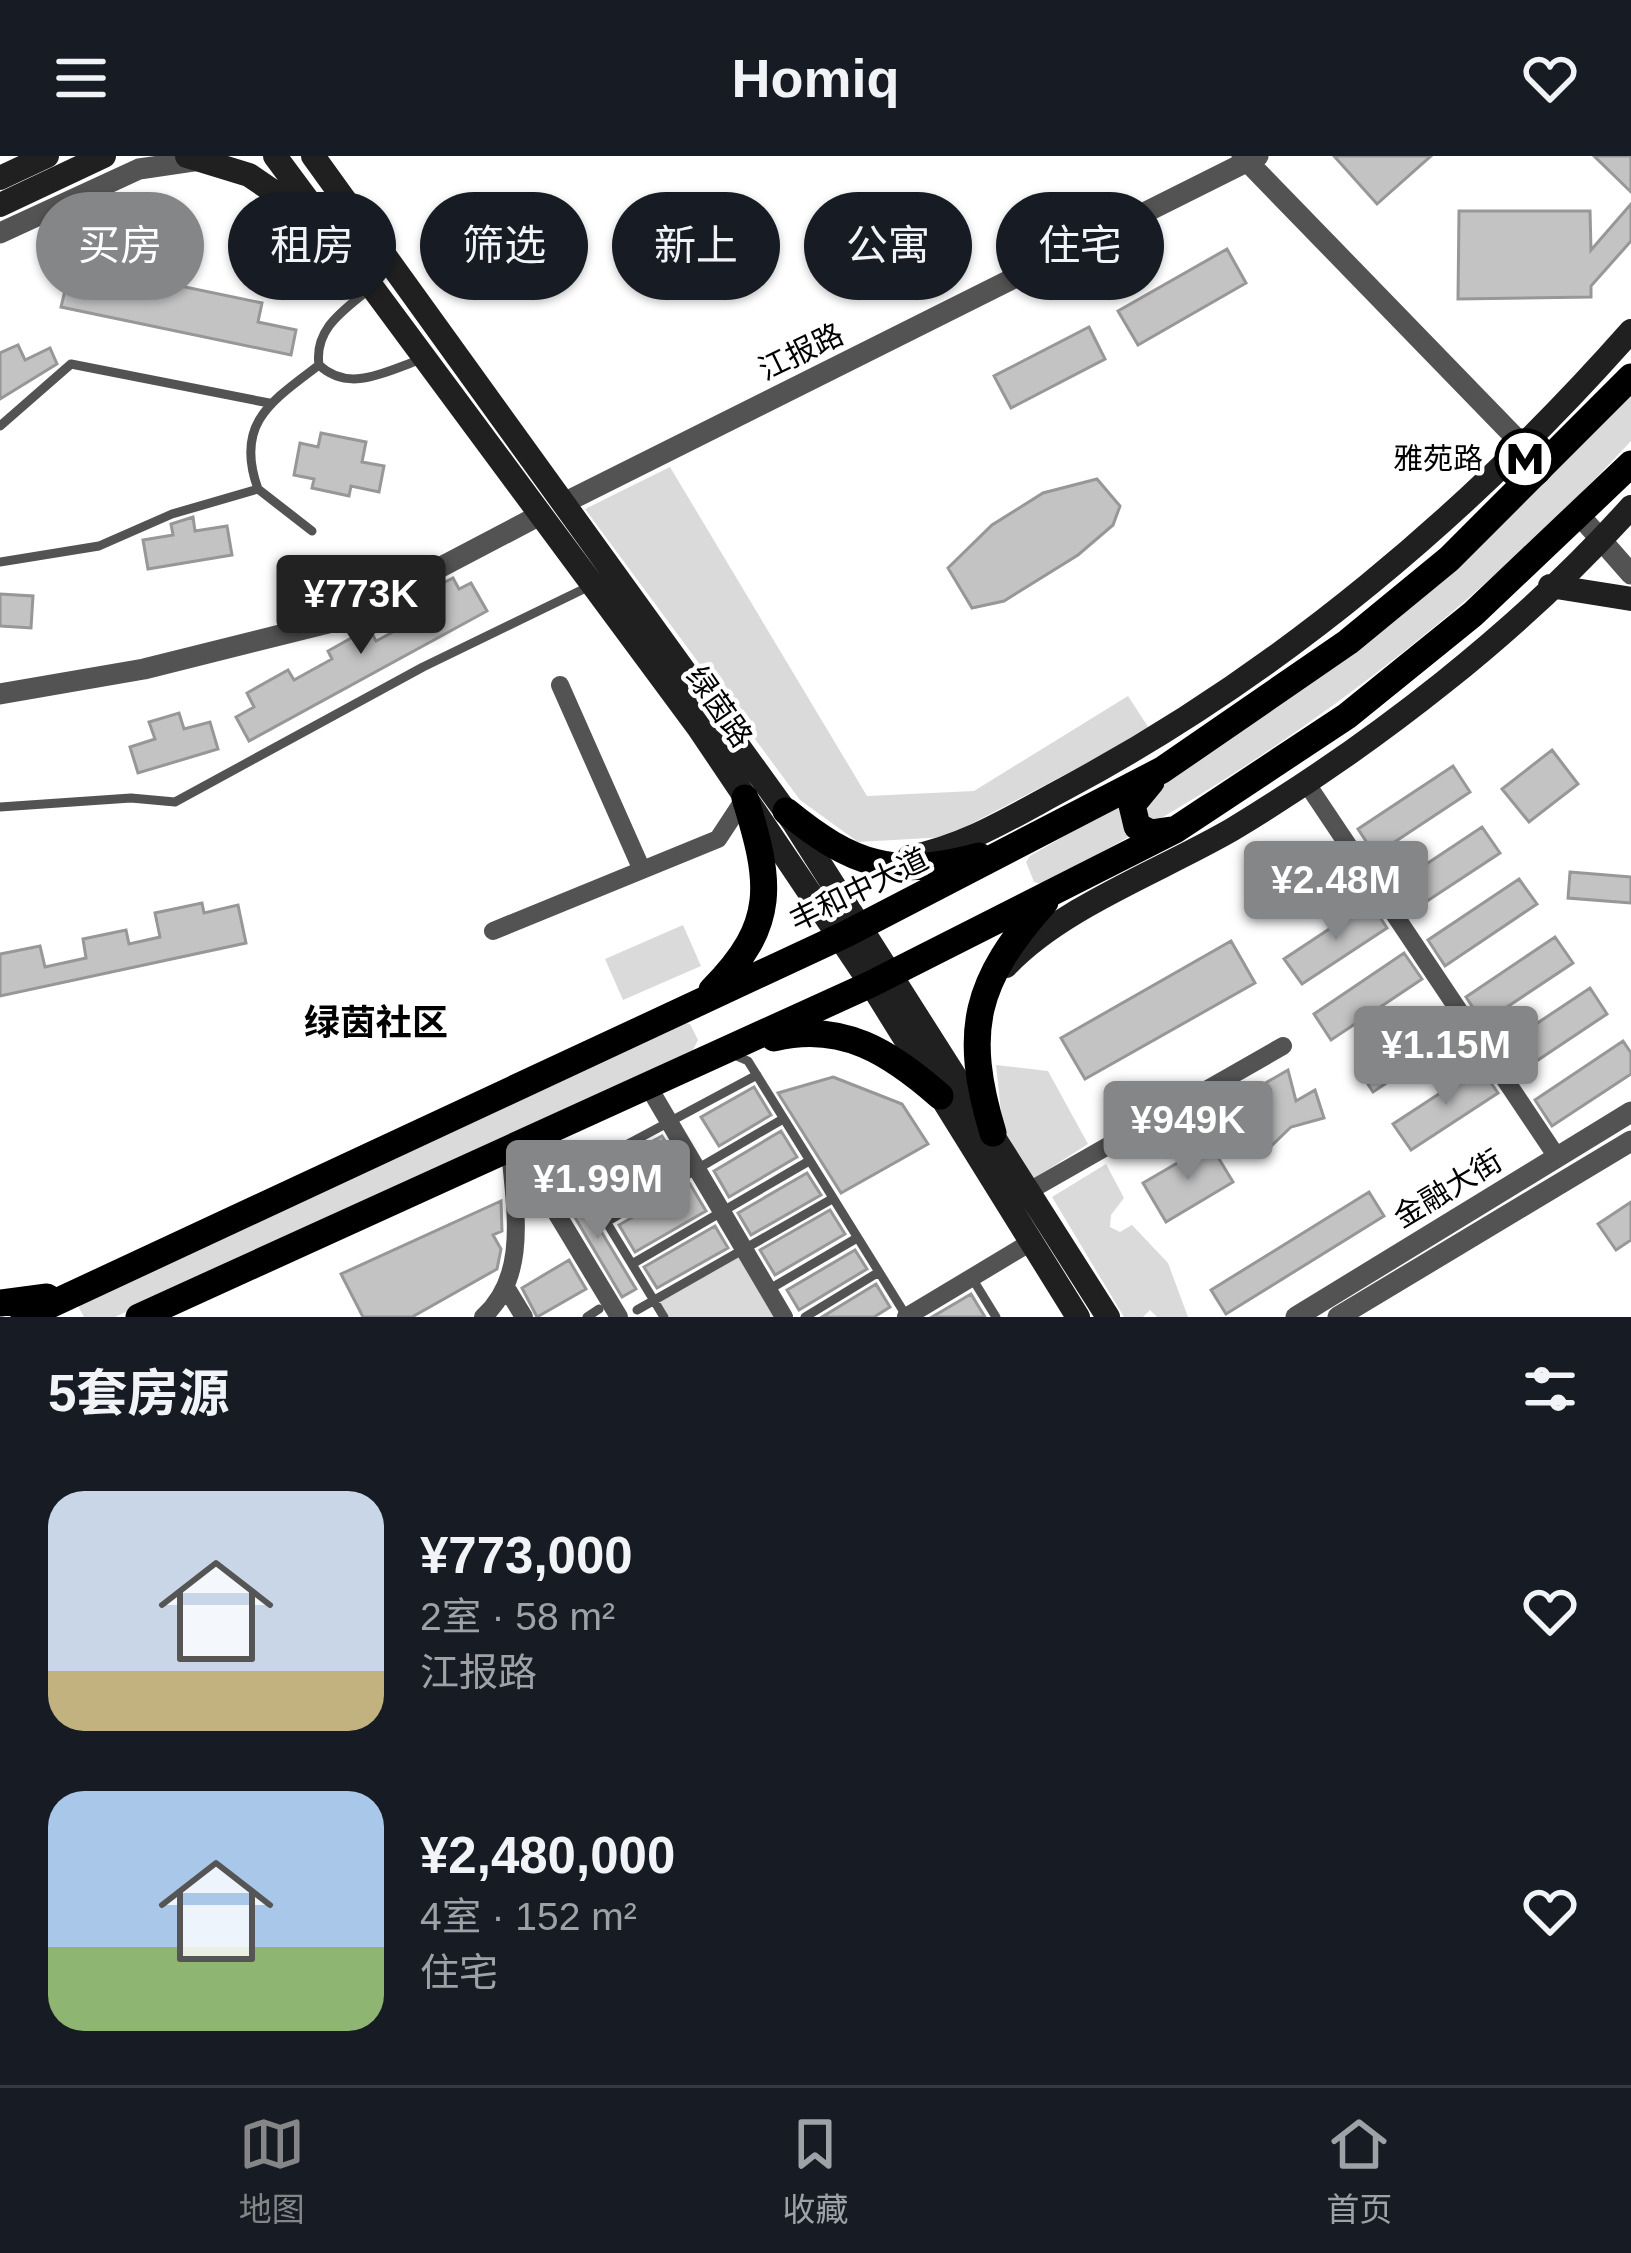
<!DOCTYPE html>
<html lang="zh">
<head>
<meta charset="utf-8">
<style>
	:root { --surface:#171b24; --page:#20242c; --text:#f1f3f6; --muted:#9ea1a6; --line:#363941; --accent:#858687 }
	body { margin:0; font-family:Helvetica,"Noto Sans SC",sans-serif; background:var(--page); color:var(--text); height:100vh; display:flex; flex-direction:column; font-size:45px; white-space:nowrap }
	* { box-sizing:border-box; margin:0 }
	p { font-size:39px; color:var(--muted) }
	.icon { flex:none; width:66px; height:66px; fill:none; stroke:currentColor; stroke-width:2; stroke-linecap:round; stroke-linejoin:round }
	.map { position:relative; height:1161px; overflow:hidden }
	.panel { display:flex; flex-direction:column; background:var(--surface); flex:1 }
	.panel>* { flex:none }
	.banner { position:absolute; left:36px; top:36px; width:1560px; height:108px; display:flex; gap:24px }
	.price { position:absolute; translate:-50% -102px; padding:0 27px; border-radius:12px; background:var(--accent); color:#fff; font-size:39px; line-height:78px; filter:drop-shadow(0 3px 6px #0008) }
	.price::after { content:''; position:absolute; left:50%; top:72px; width:36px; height:27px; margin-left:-18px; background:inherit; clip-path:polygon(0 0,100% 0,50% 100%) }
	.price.selected { background:#222; color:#fff }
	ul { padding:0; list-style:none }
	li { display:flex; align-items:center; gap:36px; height:300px; padding:0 48px }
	li span { display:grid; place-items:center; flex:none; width:336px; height:240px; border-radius:36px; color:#555 }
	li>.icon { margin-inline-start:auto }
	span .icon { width:144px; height:144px; fill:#fffc; stroke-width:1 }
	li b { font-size:51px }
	h2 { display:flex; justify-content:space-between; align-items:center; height:144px; padding:0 48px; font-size:51px }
	.pill { padding:0 42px; border-radius:54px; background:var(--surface); box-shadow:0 3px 9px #0004; font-size:42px; line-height:108px }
	.pill.selected { background:var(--accent); color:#fff }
	header { display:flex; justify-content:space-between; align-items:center; height:156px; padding:0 48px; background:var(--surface); font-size:54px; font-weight:700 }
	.tab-bar { display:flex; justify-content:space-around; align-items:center; height:168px; border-top:3px solid var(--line); background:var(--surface); font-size:33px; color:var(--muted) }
	.tab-bar a { display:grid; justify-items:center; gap:6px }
	.tab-bar .selected { color:var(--accent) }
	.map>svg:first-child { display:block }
	.green { fill:#dadada }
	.building { fill:#c3c3c3; stroke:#979797; stroke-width:3 }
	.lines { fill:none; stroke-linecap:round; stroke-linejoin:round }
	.service { stroke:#535353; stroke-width:9 }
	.minor { stroke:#535353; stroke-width:18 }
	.tertiary { stroke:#535353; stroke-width:21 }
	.secondary { stroke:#202020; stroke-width:24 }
	.primary { stroke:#000; stroke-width:27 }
	.labels { text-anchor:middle; stroke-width:9; stroke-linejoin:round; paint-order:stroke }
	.street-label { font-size:30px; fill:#000; stroke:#fff }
	.poi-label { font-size:30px; fill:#000; stroke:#fff; text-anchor:end }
	.quarter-label { font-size:36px; font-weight:bold; fill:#000; stroke:#fff }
</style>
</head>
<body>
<header><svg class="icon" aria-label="menu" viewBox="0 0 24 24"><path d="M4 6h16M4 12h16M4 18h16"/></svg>Homiq<svg class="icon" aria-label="heart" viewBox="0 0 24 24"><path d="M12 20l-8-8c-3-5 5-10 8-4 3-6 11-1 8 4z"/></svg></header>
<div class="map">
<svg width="1631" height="1161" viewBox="0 0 1631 1161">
	<rect width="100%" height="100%" fill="#fff"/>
	<!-- green -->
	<path class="green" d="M1631 237V285C1463 467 1262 615 1042 728L1034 726 1026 706 1030 700 1208 597Z
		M670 311 867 640 974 635 1128 540 1150 574 946 681 858 686 800 644 585 353Z
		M683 769 701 810 623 844 605 803Z
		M681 866 690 868 698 884 693 894 115 1161H84L79 1152 82 1142Z
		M996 909 1048 915 1088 988 1033 1023 1003 974Z
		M1106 1008 1124 1042 1111 1059 1110 1071 1120 1076 1132 1069 1168 1107 1188 1161H1157L1150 1154 1143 1161H1124L1052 1041Z
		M743 1098 780 1161H669L660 1146Z"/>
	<!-- building -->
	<path class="building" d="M1334 0H1431L1377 48Z
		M1594 0H1631V36Z
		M1631 48V85L1591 130V141L1458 143 1459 55H1590L1591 94Z
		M1227 93 1246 127 1138 189 1118 155Z
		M94 112 262 147 258 166 296 174 291 199 61 151 67 126 90 131Z
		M1089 171 1105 203 1011 252 994 220Z
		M18 189 25 204 50 192 57 208 0 243V197Z
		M321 277 366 286 362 306 384 310 379 336 351 330 349 340 312 332 314 323 294 319 300 287 318 291Z
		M1097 323 1120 350 1113 369 1078 399 1004 445 972 452 948 412 992 369 1043 337Z
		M193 361 195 375 227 370 232 399 148 413 143 384 173 379 171 368Z
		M453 422 459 433 471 427 487 455 249 585 236 561 254 551 247 537 288 514 294 524 332 503 328 495 369 472 376 485 410 467 400 449Z
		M0 438 33 440 31 472 0 470Z
		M179 557 184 573 210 566 218 593 138 617 130 591 155 583 149 566Z
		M1552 594 1578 628 1529 666 1502 633Z
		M1453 610 1470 636 1375 699 1358 673Z
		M1482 671 1500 697 1409 757 1392 731Z
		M1570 716 1631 721V747L1568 742Z
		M1519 723 1537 748 1445 810 1428 784Z
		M1370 746 1387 772 1302 828 1284 803Z
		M202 747 204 757 238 749 246 787 0 840V798L40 790 45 811 86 802 83 783 126 774 129 788 160 781 155 757Z
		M1555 781 1573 807 1483 867 1466 841Z
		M1231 785 1255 827 1085 923 1061 882Z
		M1404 797 1422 823 1331 884 1314 858Z
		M1590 832 1607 858 1517 918 1500 892Z
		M1442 853 1459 879 1373 936 1356 910Z
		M1623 885 1631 897V918L1552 970 1535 944Z
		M1480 911 1498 937 1411 994 1393 968Z
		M1288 914 1296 945 1315 934 1324 962 1291 971 1264 997 1246 982 1255 969 1236 944Z
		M833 921 902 948 928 988 841 1037 778 937Z
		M754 931 771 959 719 990 701 961Z
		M781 975 797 1001 729 1041 714 1015Z
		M662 980 681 1012 609 1054 589 1020Z
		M1210 988 1233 1026 1166 1066 1143 1027Z
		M807 1017 821 1039 751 1079 738 1057Z
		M690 1028 706 1055 635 1096 619 1069Z
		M573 1029 636 1133 622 1141 560 1036Z
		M1369 1036 1384 1060 1226 1158 1211 1134Z
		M501 1045 502 1075 493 1079 501 1093 497 1113 412 1161H363L341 1118Z
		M1631 1046V1084L1616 1094 1598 1068Z
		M830 1054 845 1078 775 1119 760 1094Z
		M715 1070 728 1092 657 1132 644 1111Z
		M855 1094 867 1113 799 1154 787 1134Z
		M569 1104 586 1133 537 1161 522 1132Z
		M876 1128 890 1151 874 1161H822Z
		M971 1138 985 1161H932Z"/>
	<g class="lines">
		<!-- service -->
		<path class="service" d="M368 134C343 155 314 173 319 209 349 237 385 216 419 204
			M0 270 71 208 269 247
			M258 333C234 267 272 245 319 209
			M0 406 99 390 172 358 258 333 312 375
			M0 651 131 642 175 646 423 511 592 429
			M732 898 748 905 907 1161
			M576 1016 664 1161
			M514 1049 757 919
			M606 1066 783 963
			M632 1108 809 1005
			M972 1122 996 1161
			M768 1134 857 1082
			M637 1154 832 1043
			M587 1161 599 1153
			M805 1161 879 1116"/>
		<!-- minor -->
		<path class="minor" d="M560 529 642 714
			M1305 625 1557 1001
			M493 775 718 683 745 642
			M648 930 784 1161
			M516 990 619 1161
			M1029 1035 1283 890
			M507 1133 524 1161
			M483 1161C530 1119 514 1049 510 992
			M906 1161 1031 1086"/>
		<!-- tertiary -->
		<path class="tertiary" d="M1242 0 1544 311
			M0 77 139 13 200 4
			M564 347 1258 0
			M1581 361 1631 418
			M0 538 144 513 340 464 540 359
			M1296 1161 1631 956
			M1338 1161 1631 985"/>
		<!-- secondary -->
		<path class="secondary" d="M187 0 249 19 312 62
			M275 0 698 571 871 828 1078 1161
			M313 0 794 667 1108 1161
			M0 22 47 0
			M0 49 104 0
			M1550 430 1631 443
			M909 701C967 690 1015 659 1066 632 1281 517 1471 356 1631 175
			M1006 810C1061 751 1163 714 1233 673 1375 587 1520 475 1631 351"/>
		<!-- primary -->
		<path class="primary" d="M1151 626 1132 649 1137 670 1151 677 1171 674
			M786 655C852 709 894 723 979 700
			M712 834C778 768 771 726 745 642
			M774 882C842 865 891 897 940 940
			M993 977C962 874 975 825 1045 746
			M0 1147 47 1141
			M24 1161 846 778 1162 614 1348 486 1449 403 1631 221
			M139 1161 871 828 1175 674 1347 560 1473 458 1631 308"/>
	</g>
	<!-- icons -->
	<defs>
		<symbol id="metro-ring" viewBox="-11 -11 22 22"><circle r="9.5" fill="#fff" stroke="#000" stroke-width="1.5"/><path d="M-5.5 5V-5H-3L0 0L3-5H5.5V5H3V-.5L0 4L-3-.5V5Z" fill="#000"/></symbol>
	</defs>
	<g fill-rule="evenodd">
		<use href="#metro-ring" x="1492" y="270" width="66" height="66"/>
	</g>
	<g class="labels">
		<!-- street labels -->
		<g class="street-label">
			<text transform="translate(801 196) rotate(-26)" y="10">江报路</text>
			<text transform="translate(719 551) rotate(55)" y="10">绿茵路</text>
			<text transform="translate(859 734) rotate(-26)" y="10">丰和中大道</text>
			<text transform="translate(1448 1033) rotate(-31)" y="10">金融大街</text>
		</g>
		<!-- poi labels -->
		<g class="poi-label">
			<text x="1483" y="313">雅苑路</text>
		</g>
		<!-- quarter labels -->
		<g class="quarter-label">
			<text x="376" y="879">绿茵社区</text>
		</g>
	</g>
</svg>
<b class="price selected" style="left:361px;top:501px">¥773K</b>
<b class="price" style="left:1336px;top:787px">¥2.48M</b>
<b class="price" style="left:1446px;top:952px">¥1.15M</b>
<b class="price" style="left:1188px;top:1027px">¥949K</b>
<b class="price" style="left:598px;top:1086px">¥1.99M</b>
<div class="banner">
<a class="pill selected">买房</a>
<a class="pill">租房</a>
<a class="pill">筛选</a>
<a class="pill">新上</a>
<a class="pill">公寓</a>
<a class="pill">住宅</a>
</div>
</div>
<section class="panel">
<h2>5套房源<svg class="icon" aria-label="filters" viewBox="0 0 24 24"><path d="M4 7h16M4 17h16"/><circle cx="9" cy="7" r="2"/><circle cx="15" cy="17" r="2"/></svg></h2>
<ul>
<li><span style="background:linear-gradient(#c9d6e8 75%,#c2b280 0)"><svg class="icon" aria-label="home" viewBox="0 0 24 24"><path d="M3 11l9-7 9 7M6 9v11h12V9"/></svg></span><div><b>¥773,000</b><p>2室 · 58 m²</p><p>江报路</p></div><svg class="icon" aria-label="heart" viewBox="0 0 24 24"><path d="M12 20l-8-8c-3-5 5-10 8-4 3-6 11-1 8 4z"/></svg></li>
<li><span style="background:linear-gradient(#a9c7e8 65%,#8fb573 0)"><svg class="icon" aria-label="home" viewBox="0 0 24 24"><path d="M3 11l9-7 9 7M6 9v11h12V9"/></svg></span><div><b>¥2,480,000</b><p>4室 · 152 m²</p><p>住宅</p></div><svg class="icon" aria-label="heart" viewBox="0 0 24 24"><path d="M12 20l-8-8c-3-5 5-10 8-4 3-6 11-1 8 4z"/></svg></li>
</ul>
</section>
<nav class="tab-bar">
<a class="selected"><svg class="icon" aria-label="map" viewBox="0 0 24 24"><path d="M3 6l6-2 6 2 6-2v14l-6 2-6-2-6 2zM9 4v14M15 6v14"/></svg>地图</a>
<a><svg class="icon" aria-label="saved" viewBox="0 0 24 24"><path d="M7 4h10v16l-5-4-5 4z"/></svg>收藏</a>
<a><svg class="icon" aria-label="home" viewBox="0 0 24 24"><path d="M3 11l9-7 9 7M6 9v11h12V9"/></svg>首页</a>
</nav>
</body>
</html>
